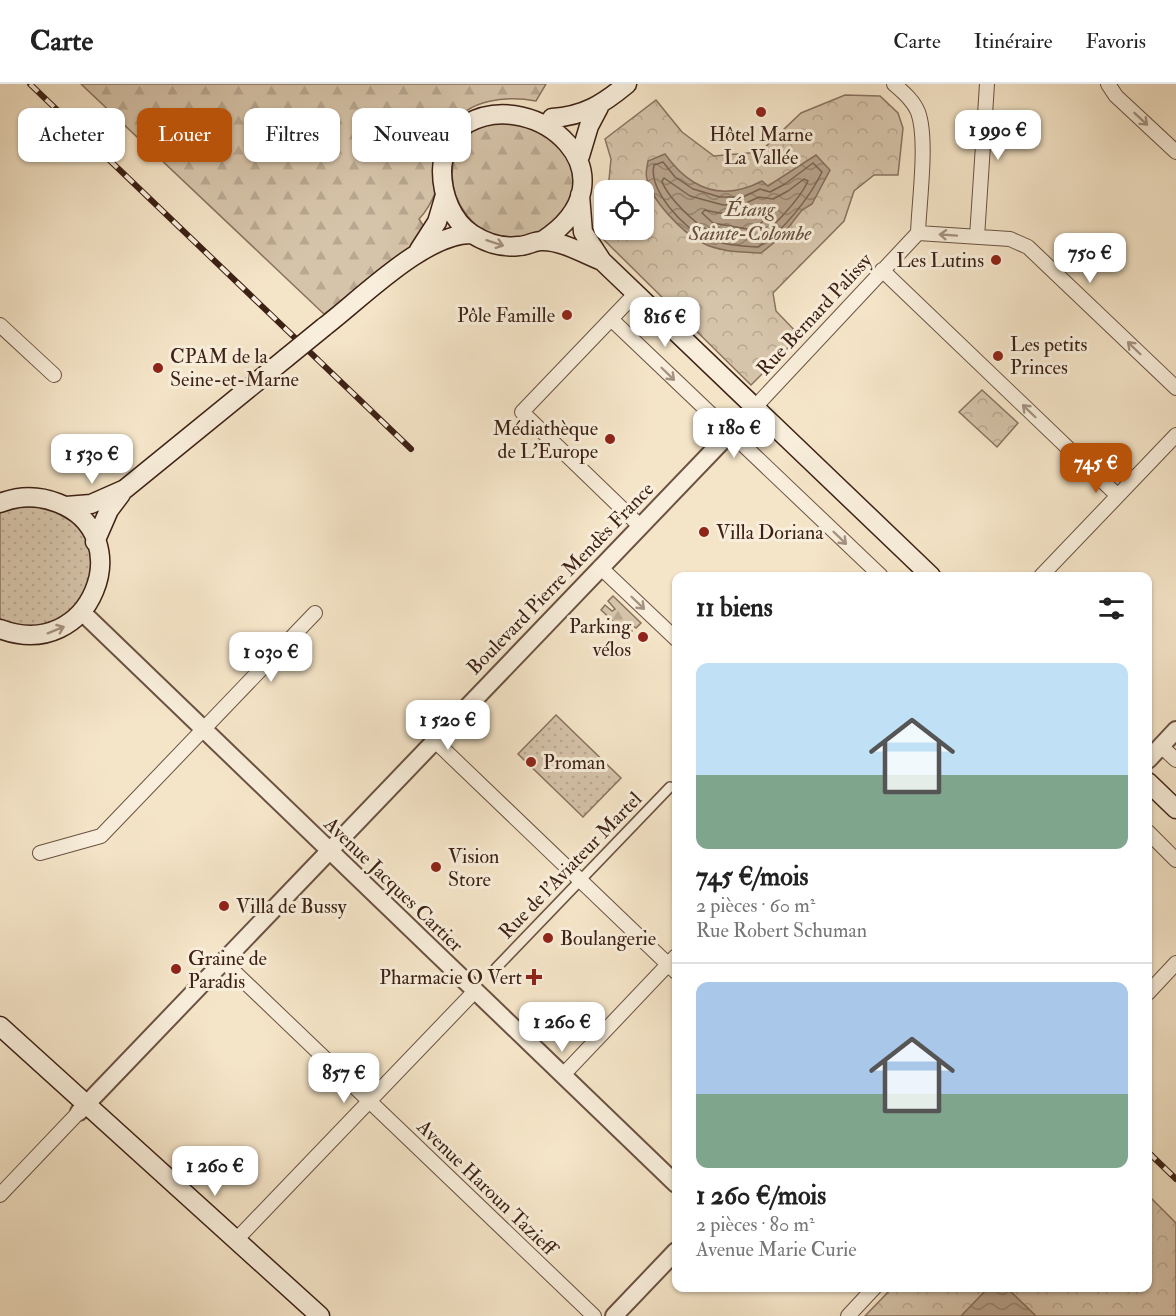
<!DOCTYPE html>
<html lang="fr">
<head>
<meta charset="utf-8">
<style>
	:root { --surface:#fff; --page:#f6f6f6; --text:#222; --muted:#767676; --line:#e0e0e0; --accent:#b45309 }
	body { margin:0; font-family:"IM FELL Double Pica",serif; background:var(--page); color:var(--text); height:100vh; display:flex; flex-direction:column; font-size:22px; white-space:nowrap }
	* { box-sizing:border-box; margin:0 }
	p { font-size:20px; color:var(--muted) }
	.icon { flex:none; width:33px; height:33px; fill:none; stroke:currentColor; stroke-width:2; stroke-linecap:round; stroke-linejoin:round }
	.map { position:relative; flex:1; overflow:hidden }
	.details { position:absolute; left:672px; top:488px; width:480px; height:720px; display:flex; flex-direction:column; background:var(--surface); border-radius:12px; box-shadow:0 2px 4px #0004 }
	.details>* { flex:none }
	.guide { position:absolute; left:18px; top:24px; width:564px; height:54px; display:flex; gap:12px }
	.fabs { position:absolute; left:594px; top:96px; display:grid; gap:12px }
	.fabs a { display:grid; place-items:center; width:60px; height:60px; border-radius:12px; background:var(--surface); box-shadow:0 2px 4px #0004; font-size:30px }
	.price { position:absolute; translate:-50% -51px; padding:0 14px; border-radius:12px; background:#fff; color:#222; font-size:20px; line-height:39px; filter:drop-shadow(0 2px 3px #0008) }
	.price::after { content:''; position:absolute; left:50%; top:36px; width:18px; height:14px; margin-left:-9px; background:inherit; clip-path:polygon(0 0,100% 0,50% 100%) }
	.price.on { background:var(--accent); color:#fff }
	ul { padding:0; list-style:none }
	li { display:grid; align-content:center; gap:12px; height:318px; padding:0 24px }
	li+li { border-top:2px solid var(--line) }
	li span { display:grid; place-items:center; height:186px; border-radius:12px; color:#555 }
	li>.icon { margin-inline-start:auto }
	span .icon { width:108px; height:108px; fill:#fffc; stroke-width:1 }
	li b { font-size:26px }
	h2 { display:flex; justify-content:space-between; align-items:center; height:72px; padding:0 24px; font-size:26px }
	.tag { padding:0 21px; border-radius:12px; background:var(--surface); box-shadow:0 2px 4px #0004; font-size:21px; line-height:54px }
	.tag.on { background:var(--accent); color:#fff }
	header { display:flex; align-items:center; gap:36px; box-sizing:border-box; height:84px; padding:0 30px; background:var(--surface); border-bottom:2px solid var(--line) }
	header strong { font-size:28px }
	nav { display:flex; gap:33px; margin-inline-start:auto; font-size:21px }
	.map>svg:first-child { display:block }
	.grass { fill:url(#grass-dots); stroke:#8a7260; stroke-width:1.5 }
	.forest { fill:url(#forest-firs); stroke:#8a7260; stroke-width:1.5 }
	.park { fill:url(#park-crowns); stroke:#8a7260; stroke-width:1.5 }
	.water { fill:url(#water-waves); stroke:#866e5c; stroke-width:1.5 }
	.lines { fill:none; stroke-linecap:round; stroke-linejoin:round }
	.shore { stroke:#7a6250; stroke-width:1.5 }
	.pedestrian-casing { stroke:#6b5242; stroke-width:12 }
	.minor-casing { stroke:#6b5242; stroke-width:16 }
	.tertiary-casing { stroke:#6b5242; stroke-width:20 }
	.secondary-casing { stroke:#3d2115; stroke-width:21 }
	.pedestrian { stroke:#f8eedb; stroke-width:9 }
	.minor { stroke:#f8eedb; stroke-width:14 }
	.tertiary { stroke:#f8eedb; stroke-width:16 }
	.secondary { stroke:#f8eedb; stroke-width:18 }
	.rail-casing { stroke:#3d2115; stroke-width:6 }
	.rail { stroke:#f8eedb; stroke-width:4; stroke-dasharray:11; stroke-linecap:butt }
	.secondary-bridge-casing { stroke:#3d2115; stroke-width:21; stroke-linecap:butt }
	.secondary-bridge { stroke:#f8eedb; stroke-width:18 }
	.oneway { stroke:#a49282 }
	.poi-dot { fill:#8f2418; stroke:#f8eedb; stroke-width:2 }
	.labels { text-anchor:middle; stroke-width:6; stroke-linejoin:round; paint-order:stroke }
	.poi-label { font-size:20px; fill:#3d2115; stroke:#f8eedb; text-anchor:start }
	.street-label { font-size:20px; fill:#3d2115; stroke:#f8eedb }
	.water-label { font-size:21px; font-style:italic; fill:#674e3e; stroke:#f8eedb }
</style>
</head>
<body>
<header>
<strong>Carte</strong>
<nav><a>Carte</a><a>Itinéraire</a><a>Favoris</a></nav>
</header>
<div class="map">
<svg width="1176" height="1232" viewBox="0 0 1176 1232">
	<defs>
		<pattern id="grass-dots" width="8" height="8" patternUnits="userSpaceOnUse" patternTransform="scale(1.5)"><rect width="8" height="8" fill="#d6c4aa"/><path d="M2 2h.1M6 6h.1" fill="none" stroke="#b9a891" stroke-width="1.8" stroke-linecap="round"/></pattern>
		<pattern id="forest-firs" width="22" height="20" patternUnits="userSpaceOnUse" patternTransform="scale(1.5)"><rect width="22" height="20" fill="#d6c4aa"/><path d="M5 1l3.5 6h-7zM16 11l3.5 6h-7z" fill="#b9a891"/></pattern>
		<pattern id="park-crowns" width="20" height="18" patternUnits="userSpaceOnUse" patternTransform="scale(1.5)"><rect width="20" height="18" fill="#d6c4aa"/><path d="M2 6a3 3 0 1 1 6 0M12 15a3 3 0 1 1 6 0" fill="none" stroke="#b9a891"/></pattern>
		<pattern id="water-waves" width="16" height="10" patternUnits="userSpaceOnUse" patternTransform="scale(1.5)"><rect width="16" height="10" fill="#b6a28b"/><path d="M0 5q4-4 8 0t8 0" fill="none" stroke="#958470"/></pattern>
	</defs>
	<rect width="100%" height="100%" fill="#f5e5c8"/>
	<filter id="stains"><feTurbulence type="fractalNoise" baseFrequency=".00333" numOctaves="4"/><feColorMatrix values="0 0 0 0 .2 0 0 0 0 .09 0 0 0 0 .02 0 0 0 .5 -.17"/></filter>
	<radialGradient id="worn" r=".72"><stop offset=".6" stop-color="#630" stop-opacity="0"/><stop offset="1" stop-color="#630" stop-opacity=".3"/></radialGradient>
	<!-- grass -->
	<path class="grass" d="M19 421 45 422 78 441 85 452 93 477 89 503 66 533 30 544 0 535V428Z
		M556 631 621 694 583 733 518 670Z"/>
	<!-- forest -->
	<path class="forest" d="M81 0H546L536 17C509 12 467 14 452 43 449 49 448 59 447 66 441 90 437 116 419 135L430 152 324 230Z
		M503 32 567 61C569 74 577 95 574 107 570 122 560 133 548 143 488 190 415 95 474 46 482 39 494 36 503 32Z
		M613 512 641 539 636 544 630 539 627 543 632 547 628 551 601 526 605 521 612 527 615 525 608 517Z"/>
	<!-- park -->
	<path class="park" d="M845 11 880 12 898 29 903 44 898 91H874L854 107 844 137 773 209 776 227 800 252 751 301 596 148 604 126V146H644V106H608L611 75 605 55 656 16 682 48 714 72 760 68 801 29Z
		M982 306 1018 339 997 363 959 328Z
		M1148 1111 1176 1139V1232H865L893 1203H1148Z"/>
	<!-- water -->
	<path class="water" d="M665 70C690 105 722 118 762 97L768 102 816 71 830 86 812 120 802 126 781 153 761 169C742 168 718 168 701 158 682 148 651 116 647 95 645 90 647 83 648 77Z
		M989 1203H1006L1036 1232H961Z"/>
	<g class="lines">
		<!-- shore -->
		<path class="shore" d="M663 78 675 93 693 105 720 113H743L760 105 770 108 785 100 813 79 822 88C810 113 782 149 758 163 740 162 723 161 706 154 684 145 648 106 654 81Z
			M664 94 690 112 723 121 744 120 759 113 773 115 788 107 804 95 808 97C800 115 772 145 756 155 740 154 724 153 710 147 695 141 666 111 662 97Z
			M760 123 770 125 772 129 753 146 713 139 702 129 705 126C724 131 742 132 760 123Z"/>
		<defs>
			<path id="pedestrian" d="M496 884 670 703"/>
			<path id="minor" d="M1108 0 1116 12 1176 68
				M918 149 1010 155 1028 163 1176 304
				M977 153 987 0
				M882 186 1117 411
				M635 210 522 328 640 442
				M611 235 881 492
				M0 241 54 291
				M754 324 918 149C919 118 928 55 918 28 913 16 903 8 894 0
				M600 483 676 555
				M1041 492 1176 351
				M434 656 676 888
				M1161 662 1176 676
				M1148 748 1176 776
				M40 769 101 752 315 529
				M223 877 594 1232
				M1148 909 1176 879
				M563 991 676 872
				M0 1111 79 1028
				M236 1156 475 907
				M848 1232 875 1203"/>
			<path id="tertiary" d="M83 529 676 1100
				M1148 676 1176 646
				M79 1028 754 324
				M614 1232 676 1167"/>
			<path id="secondary" d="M552 34C584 32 603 20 627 0
				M580 72 589 42 599 23
				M580 111 583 148 602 177 931 492
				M542 157C641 93 536 0 466 40 453 52 442 69 442 87 442 111 452 137 472 150 486 159 503 164 519 162 527 162 534 157 541 157 561 156 584 170 602 177
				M419 166 437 138 445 111
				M324 243C361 215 425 149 472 150
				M0 419C20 411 38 411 58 419 140 450 92 580 0 545
				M66 422 91 420 125 405 286 274
				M95 458 109 426 121 410
				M1148 698 1176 725
				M0 942 320 1232"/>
		</defs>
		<!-- pedestrian casing -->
		<use href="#pedestrian" class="pedestrian-casing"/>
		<!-- minor casing -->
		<use href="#minor" class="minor-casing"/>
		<!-- tertiary casing -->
		<use href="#tertiary" class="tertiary-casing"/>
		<!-- secondary casing -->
		<use href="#secondary" class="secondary-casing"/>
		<!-- pedestrian -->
		<use href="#pedestrian" class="pedestrian"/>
		<!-- minor -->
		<use href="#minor" class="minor"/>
		<!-- tertiary -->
		<use href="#tertiary" class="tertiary"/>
		<!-- secondary -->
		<use href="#secondary" class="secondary"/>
		<defs>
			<path id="rail" d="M30 0 411 365
				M1148 1068 1176 1095"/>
		</defs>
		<!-- rail casing -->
		<use href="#rail" class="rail-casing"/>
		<!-- rail -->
		<use href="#rail" class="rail"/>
		<defs>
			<path id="secondary-bridge" d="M286 274 324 243"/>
		</defs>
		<!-- secondary-bridge casing -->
		<use href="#secondary-bridge" class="secondary-bridge-casing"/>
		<!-- secondary-bridge -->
		<use href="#secondary-bridge" class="secondary-bridge"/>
	</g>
	<!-- one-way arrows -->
	<defs><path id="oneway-shaft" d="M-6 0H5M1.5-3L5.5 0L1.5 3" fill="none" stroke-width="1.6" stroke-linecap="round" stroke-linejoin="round" transform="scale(1.5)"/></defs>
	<g class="oneway">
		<use href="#oneway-shaft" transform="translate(1141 35) rotate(43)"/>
		<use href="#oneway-shaft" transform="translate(948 151) rotate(-176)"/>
		<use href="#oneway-shaft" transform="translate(495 159) rotate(18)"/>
		<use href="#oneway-shaft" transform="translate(1134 264) rotate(-136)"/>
		<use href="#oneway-shaft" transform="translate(668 290) rotate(44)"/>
		<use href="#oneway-shaft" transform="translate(1029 327) rotate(-136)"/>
		<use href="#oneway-shaft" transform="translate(840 454) rotate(44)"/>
		<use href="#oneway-shaft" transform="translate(638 519) rotate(44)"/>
		<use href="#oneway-shaft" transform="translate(56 546) rotate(-22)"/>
	</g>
	<!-- markers -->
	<g class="poi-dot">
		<circle cx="761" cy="28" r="6"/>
		<circle cx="996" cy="176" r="6"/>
		<circle cx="567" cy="231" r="6"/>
		<circle cx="998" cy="272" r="6"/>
		<circle cx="158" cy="284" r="6"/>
		<circle cx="610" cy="355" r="6"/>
		<circle cx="704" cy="448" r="6"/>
		<circle cx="643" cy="553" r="6"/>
		<circle cx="531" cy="678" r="6"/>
		<circle cx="436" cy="783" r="6"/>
		<circle cx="224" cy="822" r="6"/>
		<circle cx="548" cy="854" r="6"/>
		<circle cx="176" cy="885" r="6"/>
		<path d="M531 884h6v6h6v6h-6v6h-6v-6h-6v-6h6z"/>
	</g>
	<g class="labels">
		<!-- poi labels -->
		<g class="poi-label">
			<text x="761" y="57" text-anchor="middle">Hôtel Marne<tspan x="761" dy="23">La Vallée</tspan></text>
			<text x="984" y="183" text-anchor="end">Les Lutins</text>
			<text x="555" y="238" text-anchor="end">Pôle Famille</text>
			<text x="1010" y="267">Les petits<tspan x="1010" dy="23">Princes</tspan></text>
			<text x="170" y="279">CPAM de la<tspan x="170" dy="23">Seine-et-Marne</tspan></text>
			<text x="598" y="351" text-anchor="end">Médiathèque<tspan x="598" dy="23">de L'Europe</tspan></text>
			<text x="716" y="455">Villa Doriana</text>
			<text x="631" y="549" text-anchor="end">Parking<tspan x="631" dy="23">vélos</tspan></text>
			<text x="543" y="685">Proman</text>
			<text x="448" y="779">Vision<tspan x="448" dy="23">Store</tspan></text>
			<text x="236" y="829">Villa de Bussy</text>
			<text x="560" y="861">Boulangerie</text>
			<text x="188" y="881">Graine de<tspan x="188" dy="23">Paradis</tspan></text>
			<text x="522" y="900" text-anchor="end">Pharmacie O Vert</text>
		</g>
		<!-- street labels -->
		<g class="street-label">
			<text transform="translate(814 230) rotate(-47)" y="7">Rue Bernard Palissy</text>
			<text transform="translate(560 494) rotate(-46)" y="7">Boulevard Pierre Mendès France</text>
			<text transform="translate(570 781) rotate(-46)" y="7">Rue de l'Aviateur Martel</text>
			<text transform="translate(394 800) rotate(44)" y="7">Avenue Jacques Cartier</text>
			<text transform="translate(487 1103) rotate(44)" y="7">Avenue Haroun Tazieff</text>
		</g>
		<!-- water labels -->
		<g class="water-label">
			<text x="750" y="132">Étang<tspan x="750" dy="24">Sainte-Colombe</tspan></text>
		</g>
	</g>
	<rect width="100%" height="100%" filter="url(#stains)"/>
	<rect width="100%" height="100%" fill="url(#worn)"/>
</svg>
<div class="fabs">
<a><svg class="icon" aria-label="locate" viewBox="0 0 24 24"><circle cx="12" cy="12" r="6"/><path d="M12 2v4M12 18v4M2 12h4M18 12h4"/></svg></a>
</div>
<b class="price" style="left:998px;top:77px">1 990 €</b>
<b class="price" style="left:1090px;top:200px">750 €</b>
<b class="price" style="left:665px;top:264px">816 €</b>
<b class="price" style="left:734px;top:375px">1 180 €</b>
<b class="price" style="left:92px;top:401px">1 530 €</b>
<b class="price on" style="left:1096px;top:410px">745 €</b>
<b class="price" style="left:271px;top:599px">1 030 €</b>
<b class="price" style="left:448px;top:667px">1 520 €</b>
<b class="price" style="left:562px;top:969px">1 260 €</b>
<b class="price" style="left:344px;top:1020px">857 €</b>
<b class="price" style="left:215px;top:1113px">1 260 €</b>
<div class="guide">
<a class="tag">Acheter</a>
<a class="tag on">Louer</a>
<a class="tag">Filtres</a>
<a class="tag">Nouveau</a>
</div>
<section class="details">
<h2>11 biens<svg class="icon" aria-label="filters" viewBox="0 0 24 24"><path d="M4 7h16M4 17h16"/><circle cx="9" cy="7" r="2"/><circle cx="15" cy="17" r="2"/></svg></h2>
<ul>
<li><span style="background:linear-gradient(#bfe0f5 60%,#7fa58c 0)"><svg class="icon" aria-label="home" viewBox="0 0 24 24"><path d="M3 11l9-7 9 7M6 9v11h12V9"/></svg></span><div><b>745 €/mois</b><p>2 pièces · 60 m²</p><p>Rue Robert Schuman</p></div></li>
<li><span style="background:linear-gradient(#a9c7e8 60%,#7fa58c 0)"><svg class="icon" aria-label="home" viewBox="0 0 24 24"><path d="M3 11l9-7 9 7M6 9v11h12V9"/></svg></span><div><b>1 260 €/mois</b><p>2 pièces · 80 m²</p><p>Avenue Marie Curie</p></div></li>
</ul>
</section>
</div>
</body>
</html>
